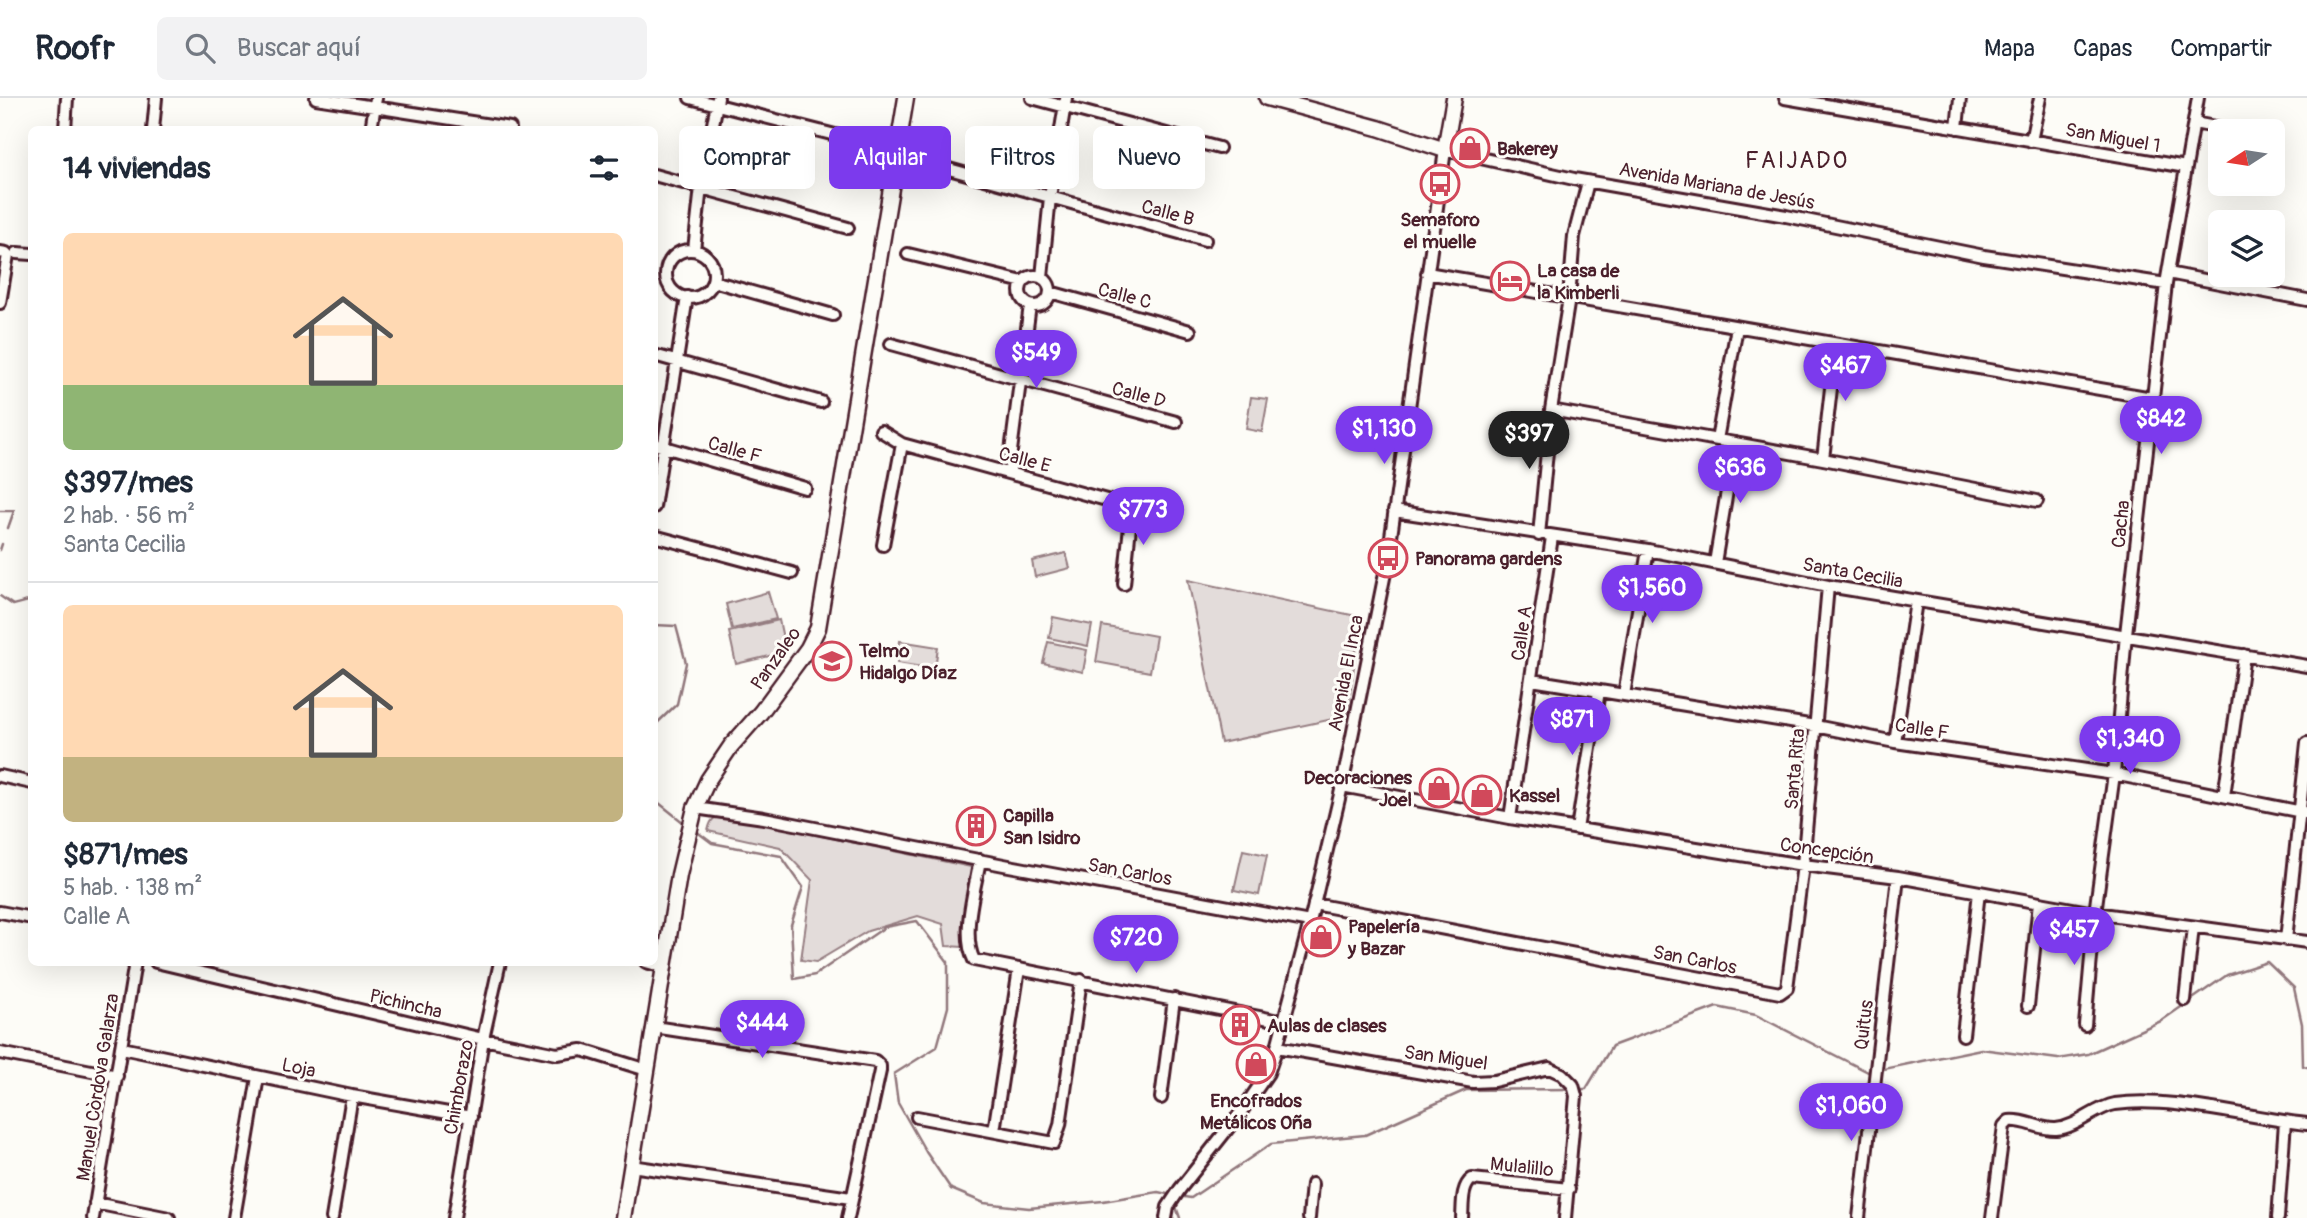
<!DOCTYPE html>
<html lang="es">
<head>
<meta charset="utf-8">
<style>
	:root { --surface:#fff; --page:#f2f2f3; --text:#1f2937; --muted:#747a83; --line:#e0e1e3; --accent:#7c3aed }
	body { margin:0; font-family:Pangolin,sans-serif; background:var(--page); color:var(--text); height:100vh; display:flex; flex-direction:column; font-size:26px; white-space:nowrap }
	* { box-sizing:border-box; margin:0 }
	p { font-size:23px; color:var(--muted) }
	.icon { flex:none; width:38px; height:38px; fill:none; stroke:currentColor; stroke-width:2; stroke-linecap:round; stroke-linejoin:round }
	.map { position:relative; flex:1; overflow:hidden }
	.panel { position:absolute; left:28px; top:28px; width:630px; height:840px; display:flex; flex-direction:column; background:var(--surface); border-radius:10px; box-shadow:0 7px 28px #0002 }
	.panel>* { flex:none }
	.top-card { position:absolute; left:679px; top:28px; width:665px; height:63px; display:flex; gap:14px }
	.needle { width:46px; rotate:258deg }
	.controls { position:absolute; left:2208px; top:21px; display:grid; gap:14px }
	.controls a { display:grid; place-items:center; width:77px; height:77px; border-radius:10px; background:var(--surface); box-shadow:0 7px 28px #0002; font-size:35px }
	.price { position:absolute; translate:-50% -60px; padding:0 16px; border-radius:24px; background:var(--accent); color:#fff; font-size:23px; line-height:46px; filter:drop-shadow(0 2px 4px #0008) }
	.price::after { content:''; position:absolute; left:50%; top:42px; width:21px; height:16px; margin-left:-10px; background:inherit; clip-path:polygon(0 0,100% 0,50% 100%) }
	.price.on { background:#222; color:#fff }
	ul { padding:0; list-style:none }
	li { display:grid; align-content:center; gap:14px; height:371px; padding:0 35px }
	li+li { border-top:2px solid var(--line) }
	li span { display:grid; place-items:center; height:217px; border-radius:10px; color:#555 }
	li>.icon { margin-inline-start:auto }
	span .icon { width:126px; height:126px; fill:#fffc; stroke-width:1 }
	li b { font-size:30px }
	h2 { display:flex; justify-content:space-between; align-items:center; height:84px; padding:0 35px; font-size:30px }
	.pill { padding:0 24px; border-radius:10px; background:var(--surface); box-shadow:0 7px 28px #0002; font-size:24px; line-height:63px }
	.pill.on { background:var(--accent); color:#fff }
	header { display:flex; align-items:center; gap:42px; box-sizing:border-box; height:98px; padding:0 35px; background:var(--surface); border-bottom:2px solid var(--line) }
	header strong { font-size:33px }
	nav { display:flex; gap:38px; margin-inline-start:auto; font-size:24px }
	.search { width:490px; height:63px; background:var(--page); display:flex; align-items:center; gap:18px; box-sizing:border-box; padding:0 24px; border-radius:10px; color:var(--muted); font-size:26px }
	.map>svg:first-child { display:block }
	.green { fill:#e3dcda; stroke:#967e82; stroke-width:2 }
	.lines { fill:none; stroke-linecap:round; stroke-linejoin:round }
	.stream { stroke:#91777b; stroke-width:2.5 }
	.street-casing { stroke:#4a1f2b; stroke-width:16 }
	.secondary-casing { stroke:#4a1f2b; stroke-width:19 }
	.street { stroke:#fdfcf7; stroke-width:10 }
	.secondary { stroke:#fdfcf7; stroke-width:14 }
	.labels { text-anchor:middle; stroke-width:6; stroke-linejoin:round; paint-order:stroke }
	.street-label { font-size:19px; fill:#4a1f2b; stroke:#fdfcf7 }
	.poi-label { font-size:19px; font-weight:bold; fill:#4a1f2b; stroke:#fdfcf7; text-anchor:start }
	.quarter-label { font-size:23px; letter-spacing:2px; fill:#4a1f2b; stroke:#fdfcf7 }
</style>
</head>
<body>
<header>
<strong>Roofr</strong>
<div class="search"><svg class="icon" aria-label="search" viewBox="0 0 24 24"><circle cx="10" cy="10" r="6"/><path d="M15 15l6 6"/></svg>Buscar aquí</div>
<nav><a>Mapa</a><a>Capas</a><a>Compartir</a></nav>
</header>
<div class="map">
<svg width="2307" height="1120" viewBox="0 0 2307 1120">
	<rect width="100%" height="100%" fill="#fdfcf7"/>
	<filter id="ink" filterUnits="userSpaceOnUse"><feTurbulence type="fractalNoise" baseFrequency=".0143" numOctaves="2"/><feDisplacementMap in="SourceGraphic" scale="14" xChannelSelector="R" yChannelSelector="G"/><feConvolveMatrix kernelMatrix="1 2 1 2 8 2 1 2 1" color-interpolation-filters="sRGB"/></filter>
	<g filter="url(#ink)">
		<!-- green -->
		<path class="green" d="M1251 299 1268 301 1262 334 1246 331Z
			M1066 455 1070 470 1035 479 1032 463Z
			M1188 482 1361 519 1347 618 1221 645Z
			M768 494 776 521 732 531 726 506Z
			M1053 519 1092 527 1088 548 1049 540Z
			M779 522 786 554 736 566 729 534Z
			M1102 528 1156 538 1150 574 1096 564Z
			M900 543 938 549 935 571 897 565Z
			M1048 544 1087 552 1083 574 1043 565Z
			M721 717 971 769 964 849 946 848 943 826 918 818 868 833 816 864 801 862 812 782 780 749 708 733C710 724 712 720 721 717Z
			M1243 752 1267 757 1259 797 1234 792Z"/>
		<g class="lines">
			<!-- stream -->
			<path class="stream" d="M0 413H14L8 430
				M0 452 2 446
				M0 498 13 507 32 502
				M654 527 676 528 686 565 677 606 654 628
				M654 701 684 725
				M696 733 712 745 781 758 803 789 791 827 794 881 815 877 885 829 917 823 948 864V909L937 949 894 976 898 1005 926 1054 951 1091 984 1105 1029 1110 1103 1103 1158 1094 1172 1097
				M1879 972 1981 951 2058 961 2088 956 2161 923 2227 877 2267 864 2294 890 2302 926 2303 968 2307 969
				M1578 991H1586L1612 948 1717 909 1756 917 1868 974 1872 973
				M1178 1098 1191 1100 1271 1046 1365 1037 1466 992 1572 991
				M1175 1106 1180 1120"/>
			<defs>
				<path id="street" d="M316 0 510 30
					M690 0 855 42
					M1032 0 1219 50
					M1785 0 2186 69
					M2194 25 2236 33
					M1957 30 1960 0
					M65 32 67 0
					M153 32 156 0
					M371 32 376 0
					M2031 43 2040 0
					M920 63 1205 142
					M654 77 848 130
					M1588 84 1574 138 1569 200 1551 312 1823 361 2037 403
					M694 152 701 89 718 0
					M666 176a24 24 0 1 1 48 0a24 24 0 1 1-48 0Z
					M0 154 6 155 8 157 0 205
					M17 155 32 156
					M908 156 1023 184
					M1427 175 2152 300
					M2168 175 2307 202
					M1020 193a15 15 0 1 1 30 0a15 15 0 1 1-30 0Z
					M1042 179 1050 99 1066 0
					M713 183 833 217
					M1050 194 1190 233
					M891 246 1176 324
					M654 257 821 304
					M881 333 902 346 1132 409 1163 412
					M1717 342 1737 229
					M654 346 805 390
					M1823 361 1836 246
					M1010 375 1011 353 1030 207
					M654 409 687 199
					M1394 413 1648 452 1828 488 2307 568
					M1539 437 1551 312
					M654 438 792 475
					M883 447 902 346
					M1715 465 1735 345
					M1124 486 1132 409
					M1532 582 1815 628 1895 644 2114 676 2307 715
					M1624 597 1648 452
					M1895 644 1916 503
					M0 678 32 685
					M1342 688 1510 720 1803 767 1898 779 2095 815 2307 844
					M2224 698 2244 557
					M695 710 764 720 1009 768 1310 824
					M1510 720 1552 439
					M1577 731 1599 593
					M980 762C975 790 961 837 974 862L1284 924
					M1314 806 1780 895 1787 890 1803 767 1828 488
					M0 814 32 820
					M2286 842 2307 645
					M156 864 483 941 557 956 582 952 647 972
					M646 864 664 869
					M2185 902 2193 829
					M2028 908 2039 805
					M2085 927 2095 815 2114 676 2126 536 2166 186 2198 0
					M654 929 875 963 880 968V973L848 1120
					M1963 937 1979 794
					M1277 949 1473 984 1494 983 1549 970 1562 976 1573 987 1576 998 1565 1120
					M122 950 352 998 471 1019
					M0 955 117 978
					M1161 1000 1174 901
					M917 1019 1054 1045 1060 1027 1081 882
					M994 1033 1019 871
					M631 1068 851 1100
					M95 1105 169 1120
					M93 1120 135 864
					M234 1120 258 979
					M332 1120 352 998
					M454 1120 483 941 500 864
					M1166 1120 1168 1109 1180 1091 1241 1014 1268 975 1277 949 1310 824 1342 688 1388 460 1445 52 1574 81 1786 118 1984 158 2166 186
					M1309 1120 1312 1086
					M1462 1120C1463 1107 1461 1089 1472 1081L1569 1091
					M1859 1120 1898 779
					M1992 1120 2004 1028 2009 1023C2025 1021 2040 1032 2056 1031 2078 1029 2094 1010 2115 1006 2174 998 2247 1020 2307 1026
					M2278 1120 2285 1024"/>
				<path id="secondary" d="M1267 0 1378 30 1445 52 1454 0
					M623 1120 679 777 695 710 708 682 731 648 761 614 808 550 818 530 906 0"/>
			</defs>
			<!-- street casing -->
			<use href="#street" class="street-casing"/>
			<!-- secondary casing -->
			<use href="#secondary" class="secondary-casing"/>
			<!-- street -->
			<use href="#street" class="street"/>
			<!-- secondary -->
			<use href="#secondary" class="secondary"/>
		</g>
	</g>
	<!-- icons -->
	<defs>
		<symbol id="shop-ring" viewBox="-11 -11 22 22"><circle r="9.5" fill="#fdfcf7" stroke="#d1495b" stroke-width="1.5"/><path d="M-5-2.5h2.3a2.7 3.5 0 0 1 5.4 0H5L5.5 6h-11ZM-1.5-2.5h3a1.5 2.3 0 0 0-3 0Z" fill="#d1495b"/></symbol>
		<symbol id="bus-ring" viewBox="-11 -11 22 22"><circle r="9.5" fill="#fdfcf7" stroke="#d1495b" stroke-width="1.5"/><path d="M-5-6H5V4H4V6H2V4H-2V6H-4V4H-5ZM-3.5-4V0h7V-4ZM-3.5 1.2v1.5H-2V1.2ZM2 1.2v1.5H3.5V1.2Z" fill="#d1495b"/></symbol>
		<symbol id="hotel-ring" viewBox="-11 -11 22 22"><circle r="9.5" fill="#fdfcf7" stroke="#d1495b" stroke-width="1.5"/><path d="M-6-4.5h1.5V1H6V5H4.5V3h-9V5H-6ZM-4 0a1.8 1.8 0 1 1 3.6 0ZM.5 0V-2.5h3Q6-2.5 6 0Z" fill="#d1495b"/></symbol>
		<symbol id="school-ring" viewBox="-11 -11 22 22"><circle r="9.5" fill="#fdfcf7" stroke="#d1495b" stroke-width="1.5"/><path d="M0-5L7-2L0 1L-7-2ZM-4 1L0 2.5L4 1V4Q0 6-4 4Z" fill="#d1495b"/></symbol>
		<symbol id="building-ring" viewBox="-11 -11 22 22"><circle r="9.5" fill="#fdfcf7" stroke="#d1495b" stroke-width="1.5"/><path d="M-4-6H4V6H1V3H-1V6H-4ZM-2.5-4.3h1.7v1.8h-1.7ZM.8-4.3h1.7v1.8H.8ZM-2.5-1h1.7V.8h-1.7ZM.8-1h1.7V.8H.8Z" fill="#d1495b"/></symbol>
	</defs>
	<g fill-rule="evenodd">
		<use href="#shop-ring" x="1448" y="28" width="44" height="44"/>
		<use href="#bus-ring" x="1418" y="64" width="44" height="44"/>
		<use href="#hotel-ring" x="1488" y="161" width="44" height="44"/>
		<use href="#bus-ring" x="1366" y="438" width="44" height="44"/>
		<use href="#school-ring" x="810" y="541" width="44" height="44"/>
		<use href="#shop-ring" x="1417" y="668" width="44" height="44"/>
		<use href="#shop-ring" x="1460" y="675" width="44" height="44"/>
		<use href="#building-ring" x="954" y="706" width="44" height="44"/>
		<use href="#shop-ring" x="1299" y="817" width="44" height="44"/>
		<use href="#building-ring" x="1218" y="905" width="44" height="44"/>
		<use href="#shop-ring" x="1234" y="944" width="44" height="44"/>
	</g>
	<g class="labels">
		<!-- street labels -->
		<g class="street-label">
			<text transform="translate(2113 39) rotate(10)" y="7">San Miguel 1</text>
			<text transform="translate(1717 87) rotate(10)" y="7">Avenida Mariana de Jesús</text>
			<text transform="translate(1168 114) rotate(15)" y="7">Calle B</text>
			<text transform="translate(1125 197) rotate(15)" y="7">Calle C</text>
			<text transform="translate(1139 296) rotate(15)" y="7">Calle D</text>
			<text transform="translate(735 351) rotate(16)" y="7">Calle F</text>
			<text transform="translate(1025 361) rotate(15)" y="7">Calle E</text>
			<text transform="translate(2120 426) rotate(-84)" y="7">Cacha</text>
			<text transform="translate(1853 474) rotate(10)" y="7">Santa Cecilia</text>
			<text transform="translate(1521 535) rotate(-82)" y="7">Calle A</text>
			<text transform="translate(775 560) rotate(-55)" y="7">Panzaleo</text>
			<text transform="translate(1345 575) rotate(-79)" y="7">Avenida El Inca</text>
			<text transform="translate(1922 630) rotate(9)" y="7">Calle F</text>
			<text transform="translate(1794 671) rotate(-85)" y="7">Santa Rita</text>
			<text transform="translate(1827 752) rotate(8)" y="7">Concepción</text>
			<text transform="translate(1130 773) rotate(10)" y="7">San Carlos</text>
			<text transform="translate(1695 861) rotate(11)" y="7">San Carlos</text>
			<text transform="translate(406 905) rotate(13)" y="7">Pichincha</text>
			<text transform="translate(1863 927) rotate(-83)" y="7">Quitus</text>
			<text transform="translate(1446 959) rotate(8)" y="7">San Miguel</text>
			<text transform="translate(299 969) rotate(12)" y="7">Loja</text>
			<text transform="translate(97 989) rotate(-81)" y="7">Manuel Còrdova Galarza</text>
			<text transform="translate(458 989) rotate(-80)" y="7">Chimborazo</text>
			<text transform="translate(1522 1068) rotate(6)" y="7">Mulalillo</text>
		</g>
		<!-- poi labels -->
		<g class="poi-label">
			<text x="1497" y="57">Bakerey</text>
			<text x="1440" y="128" text-anchor="middle">Semaforo<tspan x="1440" dy="22">el muelle</tspan></text>
			<text x="1537" y="179">La casa de<tspan x="1537" dy="22">la Kimberli</tspan></text>
			<text x="1415" y="467">Panorama gardens</text>
			<text x="859" y="559">Telmo<tspan x="859" dy="22">Hidalgo Díaz</tspan></text>
			<text x="1412" y="686" text-anchor="end">Decoraciones<tspan x="1412" dy="22">Joel</tspan></text>
			<text x="1509" y="704">Kassel</text>
			<text x="1003" y="724">Capilla<tspan x="1003" dy="22">San Isidro</tspan></text>
			<text x="1348" y="835">Papelería<tspan x="1348" dy="22">y Bazar</tspan></text>
			<text x="1267" y="934">Aulas de clases</text>
			<text x="1256" y="1009" text-anchor="middle">Encofrados<tspan x="1256" dy="22">Metálicos Oña</tspan></text>
		</g>
		<!-- quarter labels -->
		<g class="quarter-label">
			<text x="1797" y="70">FAIJADO</text>
		</g>
	</g>
</svg>
<div class="controls">
<a><svg class="needle" viewBox="-14 -14 28 28"><path d="M0-13l5 13h-10z" fill="#e53935"/><path d="M0 13l5-13h-10z" fill="#747a83"/></svg></a>
<a><svg class="icon" aria-label="layers" viewBox="0 0 24 24"><path d="M12 4l9 5-9 5-9-5zM3 14l9 5 9-5"/></svg></a>
</div>
<b class="price" style="left:1036px;top:292px">$549</b>
<b class="price" style="left:1845px;top:305px">$467</b>
<b class="price" style="left:2161px;top:358px">$842</b>
<b class="price" style="left:1384px;top:368px">$1,130</b>
<b class="price on" style="left:1529px;top:373px">$397</b>
<b class="price" style="left:1740px;top:407px">$636</b>
<b class="price" style="left:1143px;top:449px">$773</b>
<b class="price" style="left:1652px;top:527px">$1,560</b>
<b class="price" style="left:1572px;top:659px">$871</b>
<b class="price" style="left:2130px;top:678px">$1,340</b>
<b class="price" style="left:2074px;top:869px">$457</b>
<b class="price" style="left:1136px;top:877px">$720</b>
<b class="price" style="left:762px;top:962px">$444</b>
<b class="price" style="left:1851px;top:1045px">$1,060</b>
<div class="top-card">
<a class="pill">Comprar</a>
<a class="pill on">Alquilar</a>
<a class="pill">Filtros</a>
<a class="pill">Nuevo</a>
</div>
<section class="panel">
<h2>14 viviendas<svg class="icon" aria-label="filters" viewBox="0 0 24 24"><path d="M4 7h16M4 17h16"/><circle cx="9" cy="7" r="2"/><circle cx="15" cy="17" r="2"/></svg></h2>
<ul>
<li><span style="background:linear-gradient(#ffd9b3 70%,#8fb573 0)"><svg class="icon" aria-label="home" viewBox="0 0 24 24"><path d="M3 11l9-7 9 7M6 9v11h12V9"/></svg></span><div><b>$397/mes</b><p>2 hab. · 56 m²</p><p>Santa Cecilia</p></div></li>
<li><span style="background:linear-gradient(#ffd9b3 70%,#c2b280 0)"><svg class="icon" aria-label="home" viewBox="0 0 24 24"><path d="M3 11l9-7 9 7M6 9v11h12V9"/></svg></span><div><b>$871/mes</b><p>5 hab. · 138 m²</p><p>Calle A</p></div></li>
</ul>
</section>
</div>
</body>
</html>
